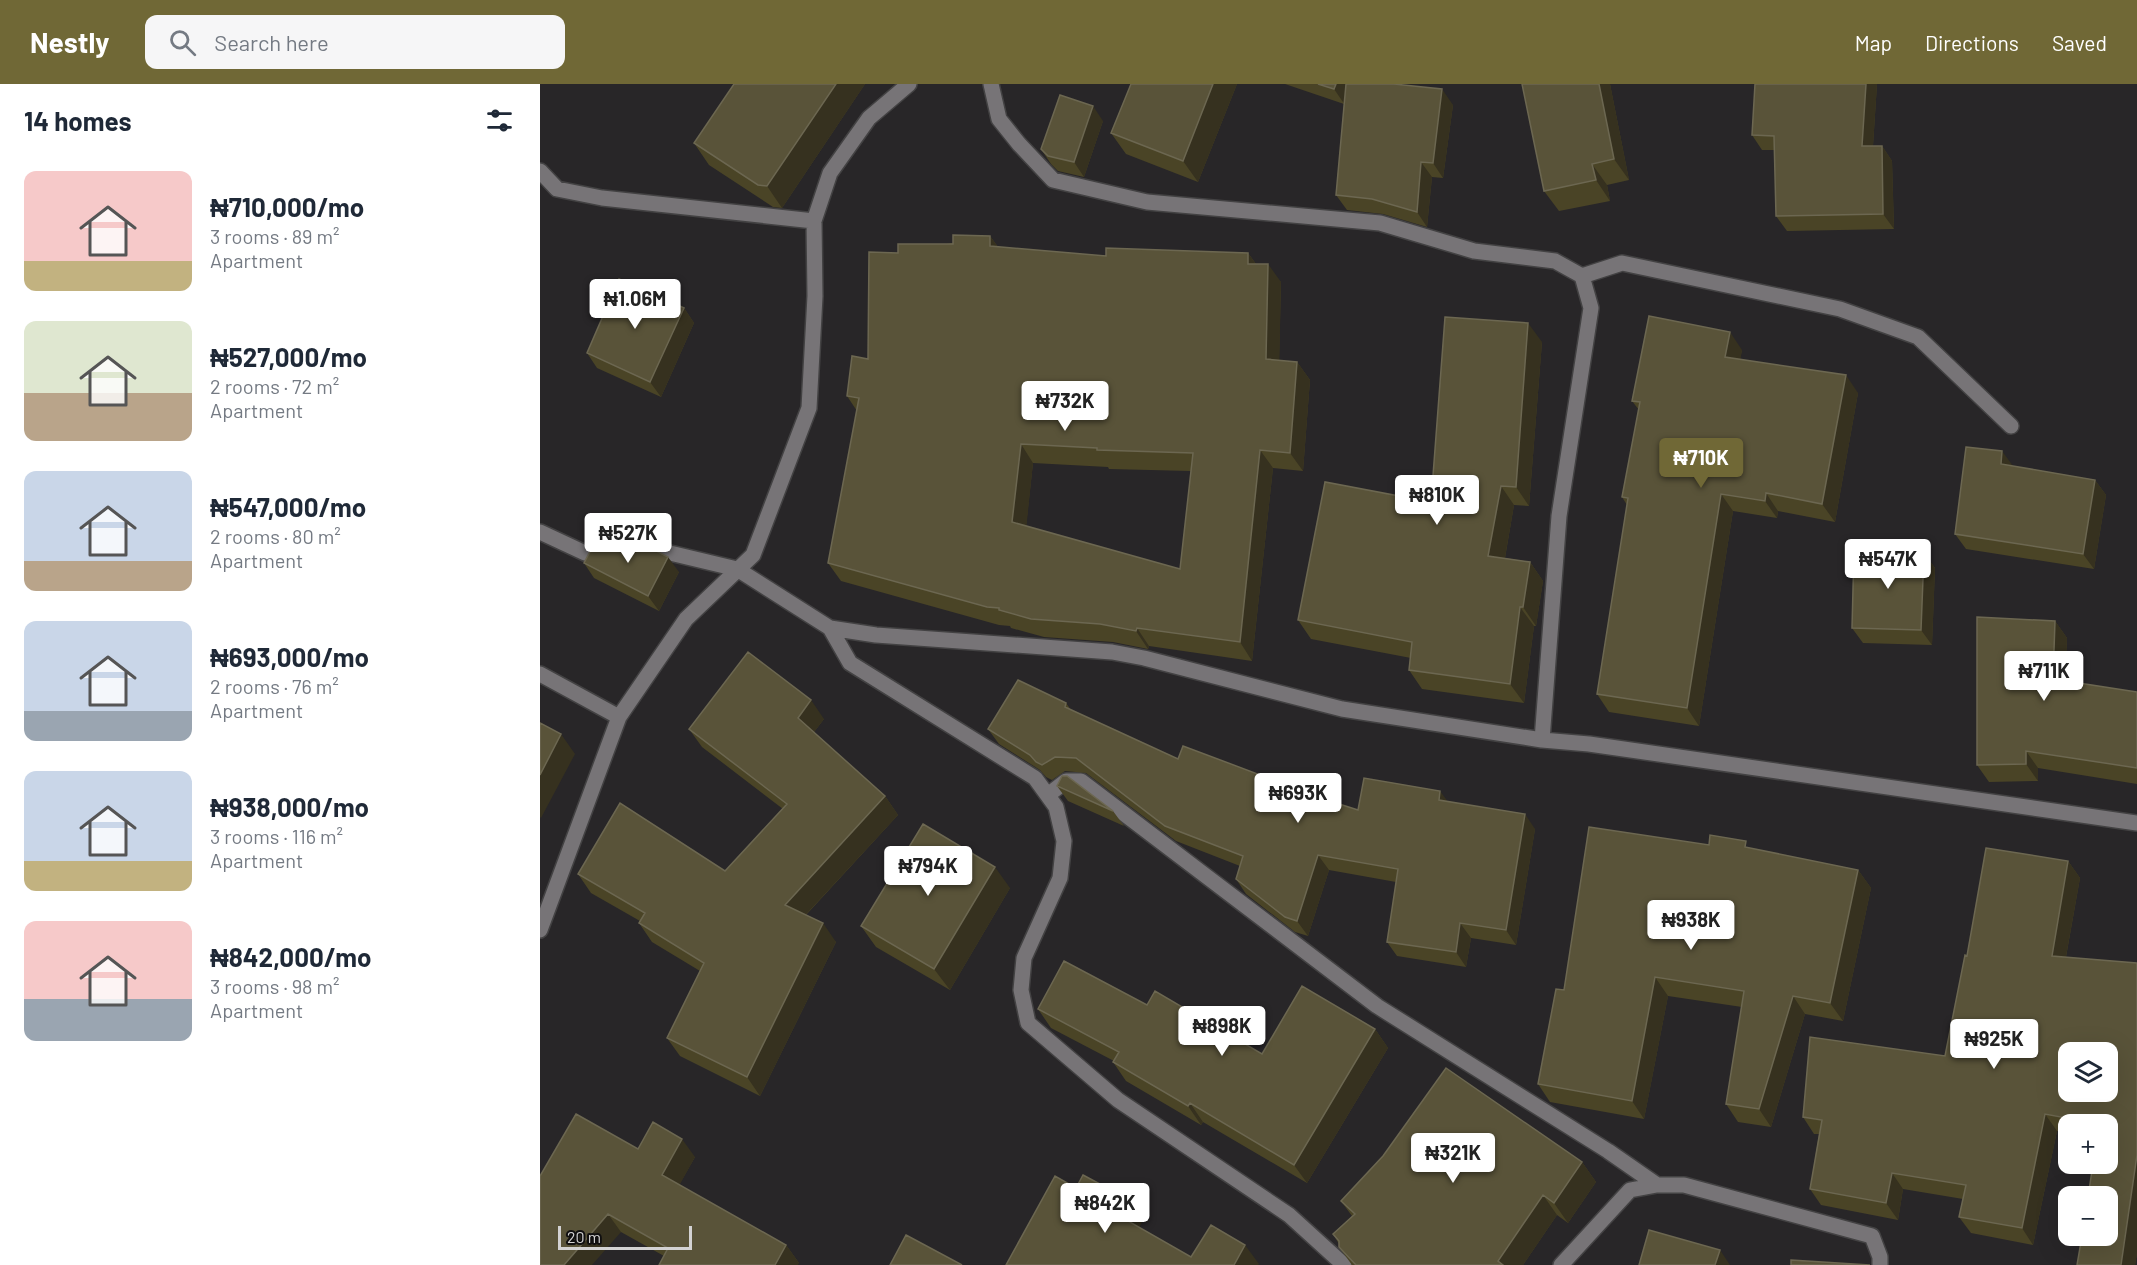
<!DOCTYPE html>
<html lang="en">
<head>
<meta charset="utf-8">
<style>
	:root { --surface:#fff; --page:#f6f6f7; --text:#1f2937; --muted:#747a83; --accent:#706836 }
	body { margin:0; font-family:Barlow,sans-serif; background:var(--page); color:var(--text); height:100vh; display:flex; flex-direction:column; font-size:22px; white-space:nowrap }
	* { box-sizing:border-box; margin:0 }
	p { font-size:20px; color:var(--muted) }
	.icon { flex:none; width:33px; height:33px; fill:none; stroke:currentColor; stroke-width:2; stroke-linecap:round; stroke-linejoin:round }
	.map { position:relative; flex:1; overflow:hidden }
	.side { display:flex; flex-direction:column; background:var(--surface); width:540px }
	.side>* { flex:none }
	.buttons { position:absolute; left:1518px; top:958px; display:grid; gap:12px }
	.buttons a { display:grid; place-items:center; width:60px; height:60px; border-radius:12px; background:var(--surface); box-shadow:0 6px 24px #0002; font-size:30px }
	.scale { position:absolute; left:18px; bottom:15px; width:134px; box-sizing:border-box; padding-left:6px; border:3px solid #d3d2d3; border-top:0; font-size:16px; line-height:21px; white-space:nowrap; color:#d3d2d3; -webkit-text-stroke:4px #100f10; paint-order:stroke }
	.price { position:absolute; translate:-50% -51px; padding:0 14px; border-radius:6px; background:#fff; color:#222; font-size:20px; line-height:39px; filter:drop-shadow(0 2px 3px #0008) }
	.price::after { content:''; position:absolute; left:50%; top:36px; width:18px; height:14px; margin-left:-9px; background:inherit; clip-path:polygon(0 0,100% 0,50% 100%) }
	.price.selected { background:var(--accent); color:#fff }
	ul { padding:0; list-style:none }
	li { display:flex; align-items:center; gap:18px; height:150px; padding:0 24px }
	li span { display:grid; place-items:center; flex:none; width:168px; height:120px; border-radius:12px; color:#555 }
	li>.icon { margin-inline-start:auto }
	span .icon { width:72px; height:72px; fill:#fffc; stroke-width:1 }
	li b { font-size:26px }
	h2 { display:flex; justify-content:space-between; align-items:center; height:72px; padding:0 24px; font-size:26px }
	header { display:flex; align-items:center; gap:36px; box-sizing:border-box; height:84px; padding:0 30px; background:var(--accent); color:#fff }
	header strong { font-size:28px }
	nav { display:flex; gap:33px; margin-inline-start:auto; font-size:21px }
	.search { width:420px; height:54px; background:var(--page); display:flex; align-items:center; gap:15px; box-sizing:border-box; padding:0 21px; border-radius:12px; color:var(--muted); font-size:22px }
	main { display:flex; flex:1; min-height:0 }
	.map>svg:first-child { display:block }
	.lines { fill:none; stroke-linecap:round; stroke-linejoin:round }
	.street-casing { stroke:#434243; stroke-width:18 }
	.street { stroke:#777477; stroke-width:15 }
	.wall { fill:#4a4426; fill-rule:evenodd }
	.shaded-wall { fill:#36311f }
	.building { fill:#595339; stroke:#6c6751; stroke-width:1.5; fill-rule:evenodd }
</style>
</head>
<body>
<header>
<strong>Nestly</strong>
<div class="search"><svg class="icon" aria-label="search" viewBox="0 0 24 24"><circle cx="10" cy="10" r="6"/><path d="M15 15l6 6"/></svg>Search here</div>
<nav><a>Map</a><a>Directions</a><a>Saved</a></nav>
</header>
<main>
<section class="side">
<h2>14 homes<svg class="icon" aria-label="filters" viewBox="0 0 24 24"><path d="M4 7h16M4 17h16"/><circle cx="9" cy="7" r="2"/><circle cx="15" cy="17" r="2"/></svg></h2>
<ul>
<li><span style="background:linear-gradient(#f6c9c9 75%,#c2b280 0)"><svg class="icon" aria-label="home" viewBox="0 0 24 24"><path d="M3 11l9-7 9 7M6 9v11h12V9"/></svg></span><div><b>₦710,000/mo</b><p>3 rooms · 89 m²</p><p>Apartment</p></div></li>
<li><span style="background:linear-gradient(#dfe7d0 60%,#b9a48a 0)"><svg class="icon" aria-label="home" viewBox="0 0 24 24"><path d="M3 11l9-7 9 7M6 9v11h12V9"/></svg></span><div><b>₦527,000/mo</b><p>2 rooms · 72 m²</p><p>Apartment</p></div></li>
<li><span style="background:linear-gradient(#c9d6e8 75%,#b9a48a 0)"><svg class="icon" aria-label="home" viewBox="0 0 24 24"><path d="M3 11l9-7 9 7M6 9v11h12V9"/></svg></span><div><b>₦547,000/mo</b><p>2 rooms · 80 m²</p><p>Apartment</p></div></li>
<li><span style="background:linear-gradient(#c9d6e8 75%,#9aa5b1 0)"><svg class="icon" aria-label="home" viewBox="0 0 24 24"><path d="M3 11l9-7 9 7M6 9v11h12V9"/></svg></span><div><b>₦693,000/mo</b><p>2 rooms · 76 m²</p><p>Apartment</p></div></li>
<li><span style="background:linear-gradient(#c9d6e8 75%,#c2b280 0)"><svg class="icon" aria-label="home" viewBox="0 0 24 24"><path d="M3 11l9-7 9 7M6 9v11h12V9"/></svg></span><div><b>₦938,000/mo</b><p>3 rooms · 116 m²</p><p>Apartment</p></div></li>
<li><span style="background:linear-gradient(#f6c9c9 65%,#9aa5b1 0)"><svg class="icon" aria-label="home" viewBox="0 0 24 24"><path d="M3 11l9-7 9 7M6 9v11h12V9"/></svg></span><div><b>₦842,000/mo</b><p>3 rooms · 98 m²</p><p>Apartment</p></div></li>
</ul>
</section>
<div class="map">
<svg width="1597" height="1181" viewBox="0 0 1597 1181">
	<rect width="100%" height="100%" fill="#282628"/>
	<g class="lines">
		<defs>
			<path id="street" d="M451 0 459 35 479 60 513 96 607 118 840 139 934 167 1015 177 1042 192 1051 224 1019 432 1002 656
				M0 87 17 105 62 114 274 137
				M1042 192 1082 179 1300 225 1378 253 1471 342
				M0 448 45 469 70 466
				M96 465 130 469 197 485 290 544 336 551 572 568 604 574 802 625 1002 656 1049 660 1597 739
				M290 544 310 579 495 694 516 723 524 757 520 794 484 874 481 906 488 939 578 1016 749 1131 804 1181
				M0 590 79 633
				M508 711 526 697H541L837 922 1068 1067 1117 1101
				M0 846 79 633 146 535 213 471 269 324 275 212 274 137 290 89 329 34 369 0
				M1021 1181 1090 1106 1117 1101H1144L1332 1152 1340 1173V1181"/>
		</defs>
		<!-- street casing -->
		<use href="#street" class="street-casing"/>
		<!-- street -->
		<use href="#street" class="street"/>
	</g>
	<!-- wall -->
	<path class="wall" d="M194 0H325L242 124 233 123 169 81 154 59Z
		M591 0H697L658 98 586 70 571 49Z
		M745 0H854L913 21 903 94 892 93 887 143 843 130 807 126 796 111 804 20Z
		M982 0H1070L1089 96 1067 101 1070 117 1019 127 1004 107Z
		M1337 0 1333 62H1342L1352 77 1354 145 1247 147 1236 132 1235 66H1222L1212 51Z
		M563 37 544 93 518 87 511 80 501 65Z
		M450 152 458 163 566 172 708 169 716 180 741 198 739 277 757 278 770 296 763 387 733 384 712 577 609 562 608 565 573 558 504 553 471 544 470 542 459 541 301 497 288 479 317 327 307 312 328 275 358 169ZM493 379 568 383 569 385 651 387 640 485 486 442Z
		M144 224 154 239 121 313 57 284 47 269Z
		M1002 258 989 422 974 421 965 474 990 478 1003 497 996 542H994L984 619 882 605 869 586 871 574 771 555 758 536 891 418Z
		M1202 266 1200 275 1318 309 1295 438 1238 427 1237 434 1193 427 1159 642 1069 628 1057 610 1087 421 1082 413 1099 326 1092 317Z
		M1473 382 1555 396 1566 411 1554 485 1426 465 1415 450Z
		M1384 469 1395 484 1392 561 1323 559 1312 544Z
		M44 479 139 488 119 527 54 494Z
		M1515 537 1527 554 1525 597 1597 608V700L1498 684V697L1449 698 1437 681Z
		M526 619 531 626 638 675 723 692 726 697 818 726 908 718 995 745 976 861 931 854 926 883 857 872 847 858 856 798 789 786 768 852 755 848 706 810 696 795 700 782 636 757 546 689 525 687 512 696 506 693 500 686 459 660 448 645Z
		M284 635 274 648 345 712 358 731 266 831 296 858 220 1012 140 972 127 954 160 887 112 858 99 839 100 837 51 809 38 790 185 787 243 725 162 663 149 645Z
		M517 702 573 727 584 742 528 717Z
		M1169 761 1210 764 1318 786 1331 804 1303 937 1265 930 1231 1043 1198 1038 1186 1020 1202 923 1128 912 1104 1035 1010 1018 998 1000 1024 906Z
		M1528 777 1540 794 1526 873 1597 879V1169L1595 1181 1568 1041H1528V1049L1517 1047 1493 1161 1431 1149 1419 1133 1423 1115 1363 1105 1358 1136 1281 1121 1270 1105 1279 1050H1274L1263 1033 1405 972 1427 872Z
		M470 804 410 906 336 863 321 842Z
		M607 921 722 970 835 945 848 964 767 1099 663 1038 661 1041 586 997 573 978 574 977 511 944 498 925Z
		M98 1065 155 1073 139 1101 246 1161 259 1179 124 1172 81 1148 0 1181Z
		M1042 1078 1056 1098 1028 1139 1017 1131 983 1181H812L799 1163V1160L793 1150 812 1132 801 1117Z"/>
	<!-- shaded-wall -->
	<path class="shaded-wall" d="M296 0H325L242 124 227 102Z
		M673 0H697L658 98 643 77Z
		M796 0H812L805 21 794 5Z
		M1059 0H1070L1089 96 1074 75Z
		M1326 0H1337L1332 77 1322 62Z
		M902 5 913 21 903 94 893 79Z
		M553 22 563 37 544 93 534 78Z
		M1342 62 1352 77 1354 145 1343 130Z
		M881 78 892 93 887 143 877 128Z
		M1052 80 1067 101 1070 117 1056 96Z
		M450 152 463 170 450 162Z
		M708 169 721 187 708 180Z
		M728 180 741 198 739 293 726 275Z
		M144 224 154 239 121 313 110 298Z
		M988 239 1002 258 989 422 976 403Z
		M1190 248 1202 266 1198 290 1185 273Z
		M757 278 770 296 763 387 750 369Z
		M1306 291 1318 309 1295 438 1282 420Z
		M481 360 493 379 485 456 472 438Z
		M720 366 733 384 712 577 700 558Z
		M1462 367 1473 382 1461 380Z
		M1555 396 1566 411 1554 485 1543 470Z
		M961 402 974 421 962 491 948 472Z
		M1226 409 1238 427 1237 434 1225 417Z
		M1181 410 1193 427 1159 642 1147 624Z
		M1384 469 1395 484 1392 561 1381 546Z
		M128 473 139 488 119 527 108 512Z
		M990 478 1003 497 996 542 983 523Z
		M980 523 994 542 984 619 970 600Z
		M1515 537 1527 554 1525 612 1513 595Z
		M597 544 609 562 608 565 596 547Z
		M271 616 284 635 271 652 258 634Z
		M21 650 35 670 1 734 0 733V691Z
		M1486 667 1498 684V697L1486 680Z
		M900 707 911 722 899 716Z
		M345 712 358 731 258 839 245 821Z
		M985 730 995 745 976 861 966 846Z
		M778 771 789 786 768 852 757 837Z
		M1528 777 1540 794 1523 889 1512 872Z
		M455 783 470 804 410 906 394 885Z
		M1318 786 1331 804 1303 937 1290 919Z
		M283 839 296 858 220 1012 207 993Z
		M920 839 931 854 926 883 916 868Z
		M1115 893 1128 912 1104 1035 1092 1017Z
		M1253 912 1265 930 1231 1043 1219 1025Z
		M835 945 848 964 767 1099 754 1081Z
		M650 1019 663 1038 661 1041 648 1022Z
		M1505 1030 1517 1047 1493 1161 1482 1144Z
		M142 1055 155 1073 135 1109 122 1091Z
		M1597 1071V1169L1595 1181H1581Z
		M1042 1078 1056 1098 1028 1139 1014 1119Z
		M1352 1089 1363 1105 1358 1136 1346 1119Z
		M1003 1111 1017 1131 983 1181H961L958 1177Z
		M590 1116 603 1136 595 1152 581 1133Z
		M68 1130 81 1148 52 1181H24Z
		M246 1161 259 1179 258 1181H235Z
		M705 1161 719 1180 718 1181H694Z
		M1180 1166 1190 1181H1175Z"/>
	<!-- building -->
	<path class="building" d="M194 0H296L227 102 218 101 154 59Z
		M591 0H673L643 77 571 49Z
		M778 0H796L794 5Z
		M806 0H854L902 5 893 79 881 78 877 128 832 115 796 111Z
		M982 0H1059L1074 75 1052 80 1056 96 1004 107Z
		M1215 0H1326L1322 62H1342L1343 130 1236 132 1234 52 1212 51Z
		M520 11 553 22 534 78 508 72 501 65Z
		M413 151 450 152V162L566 172V164L708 169V180H728L726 275 757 278 750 369 720 366 700 558 597 544 596 547 560 540 491 535 459 526V524L447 523 288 479 319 314 307 312 312 272 328 275 329 168 358 169V160H413ZM481 360 557 364V366L653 369 640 485 472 438Z
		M79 195 144 224 110 298 47 269Z
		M1109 232 1190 248 1185 273 1306 291 1282 420 1226 409 1225 417 1181 410 1147 624 1057 610 1088 414 1082 413 1100 318 1092 317Z
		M905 233 988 239 976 403 961 402 948 472 990 478 983 523H980L970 600 869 586 872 558 758 536 785 398 891 418Z
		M1426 363 1462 367 1461 380 1555 396 1543 470 1415 450Z
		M77 459 107 462 128 473 108 512 44 479 53 462Z
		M1314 466 1384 469 1381 546 1312 544Z
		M1437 533 1515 537 1513 595 1597 608V684L1486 667V680L1437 681Z
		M208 568 271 616 258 634 345 712 245 821 283 839 207 993 127 954 164 879 99 839 105 829 38 790 80 719 185 787 247 720 149 645Z
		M478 596 526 619 525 623 638 675 643 662 723 692 721 695 818 726 824 694 900 707 899 716 985 730 966 846 920 839 916 868 847 858 858 785 778 771 757 837 745 833 696 795 703 772 625 742 536 674 515 673 502 681 496 678 490 671 448 645Z
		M0 639 21 650 0 691Z
		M522 692H527L573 727 517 702Z
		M383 740 455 783 394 885 321 842Z
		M1049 743 1169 761 1170 751 1206 757 1205 763 1318 786 1290 919 1253 912 1219 1025 1186 1020 1204 907 1115 893 1092 1017 998 1000 1016 905 1024 906Z
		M1446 764 1528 777 1512 872 1597 879V1071L1581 1181H1537L1542 1152H1568V1113H1548L1553 1080H1568V1041H1559V1040L1505 1030 1482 1144 1419 1133 1426 1101 1352 1089 1346 1119 1270 1105 1282 1036 1263 1033 1270 953 1405 972 1425 871 1427 872ZM1528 969H1568V1008H1528Z
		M524 877 607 921 615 907 722 970 762 902 835 945 754 1081 650 1019 648 1022 573 978 579 968 498 925Z
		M906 984 1042 1078 1014 1119 1003 1111 958 1177 963 1181H816L799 1163V1157L793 1150 815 1130 801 1117 843 1072Z
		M36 1030 98 1065 113 1038 142 1055 122 1091 246 1161 235 1181H119L128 1164 68 1130 24 1181H0V1092Z
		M543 1091 590 1116 581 1133 651 1173 671 1141 705 1161 694 1181H466L515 1092 536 1104Z
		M1109 1146 1180 1166 1175 1181H1099Z
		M366 1151 422 1181H350Z
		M1251 1176 1330 1181H1251Z"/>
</svg>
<div class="buttons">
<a><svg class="icon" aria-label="layers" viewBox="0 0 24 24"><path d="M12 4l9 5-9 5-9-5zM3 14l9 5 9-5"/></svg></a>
<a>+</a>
<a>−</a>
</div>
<div class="scale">20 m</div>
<b class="price" style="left:95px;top:246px">₦1.06M</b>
<b class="price" style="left:525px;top:348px">₦732K</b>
<b class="price selected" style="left:1161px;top:405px">₦710K</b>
<b class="price" style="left:897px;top:442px">₦810K</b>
<b class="price" style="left:88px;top:480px">₦527K</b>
<b class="price" style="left:1348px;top:506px">₦547K</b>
<b class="price" style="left:1504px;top:618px">₦711K</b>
<b class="price" style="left:758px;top:740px">₦693K</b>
<b class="price" style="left:388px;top:813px">₦794K</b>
<b class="price" style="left:1151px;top:867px">₦938K</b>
<b class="price" style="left:682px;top:973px">₦898K</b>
<b class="price" style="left:1454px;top:986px">₦925K</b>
<b class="price" style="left:913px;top:1100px">₦321K</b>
<b class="price" style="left:565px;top:1150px">₦842K</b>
</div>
</main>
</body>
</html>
